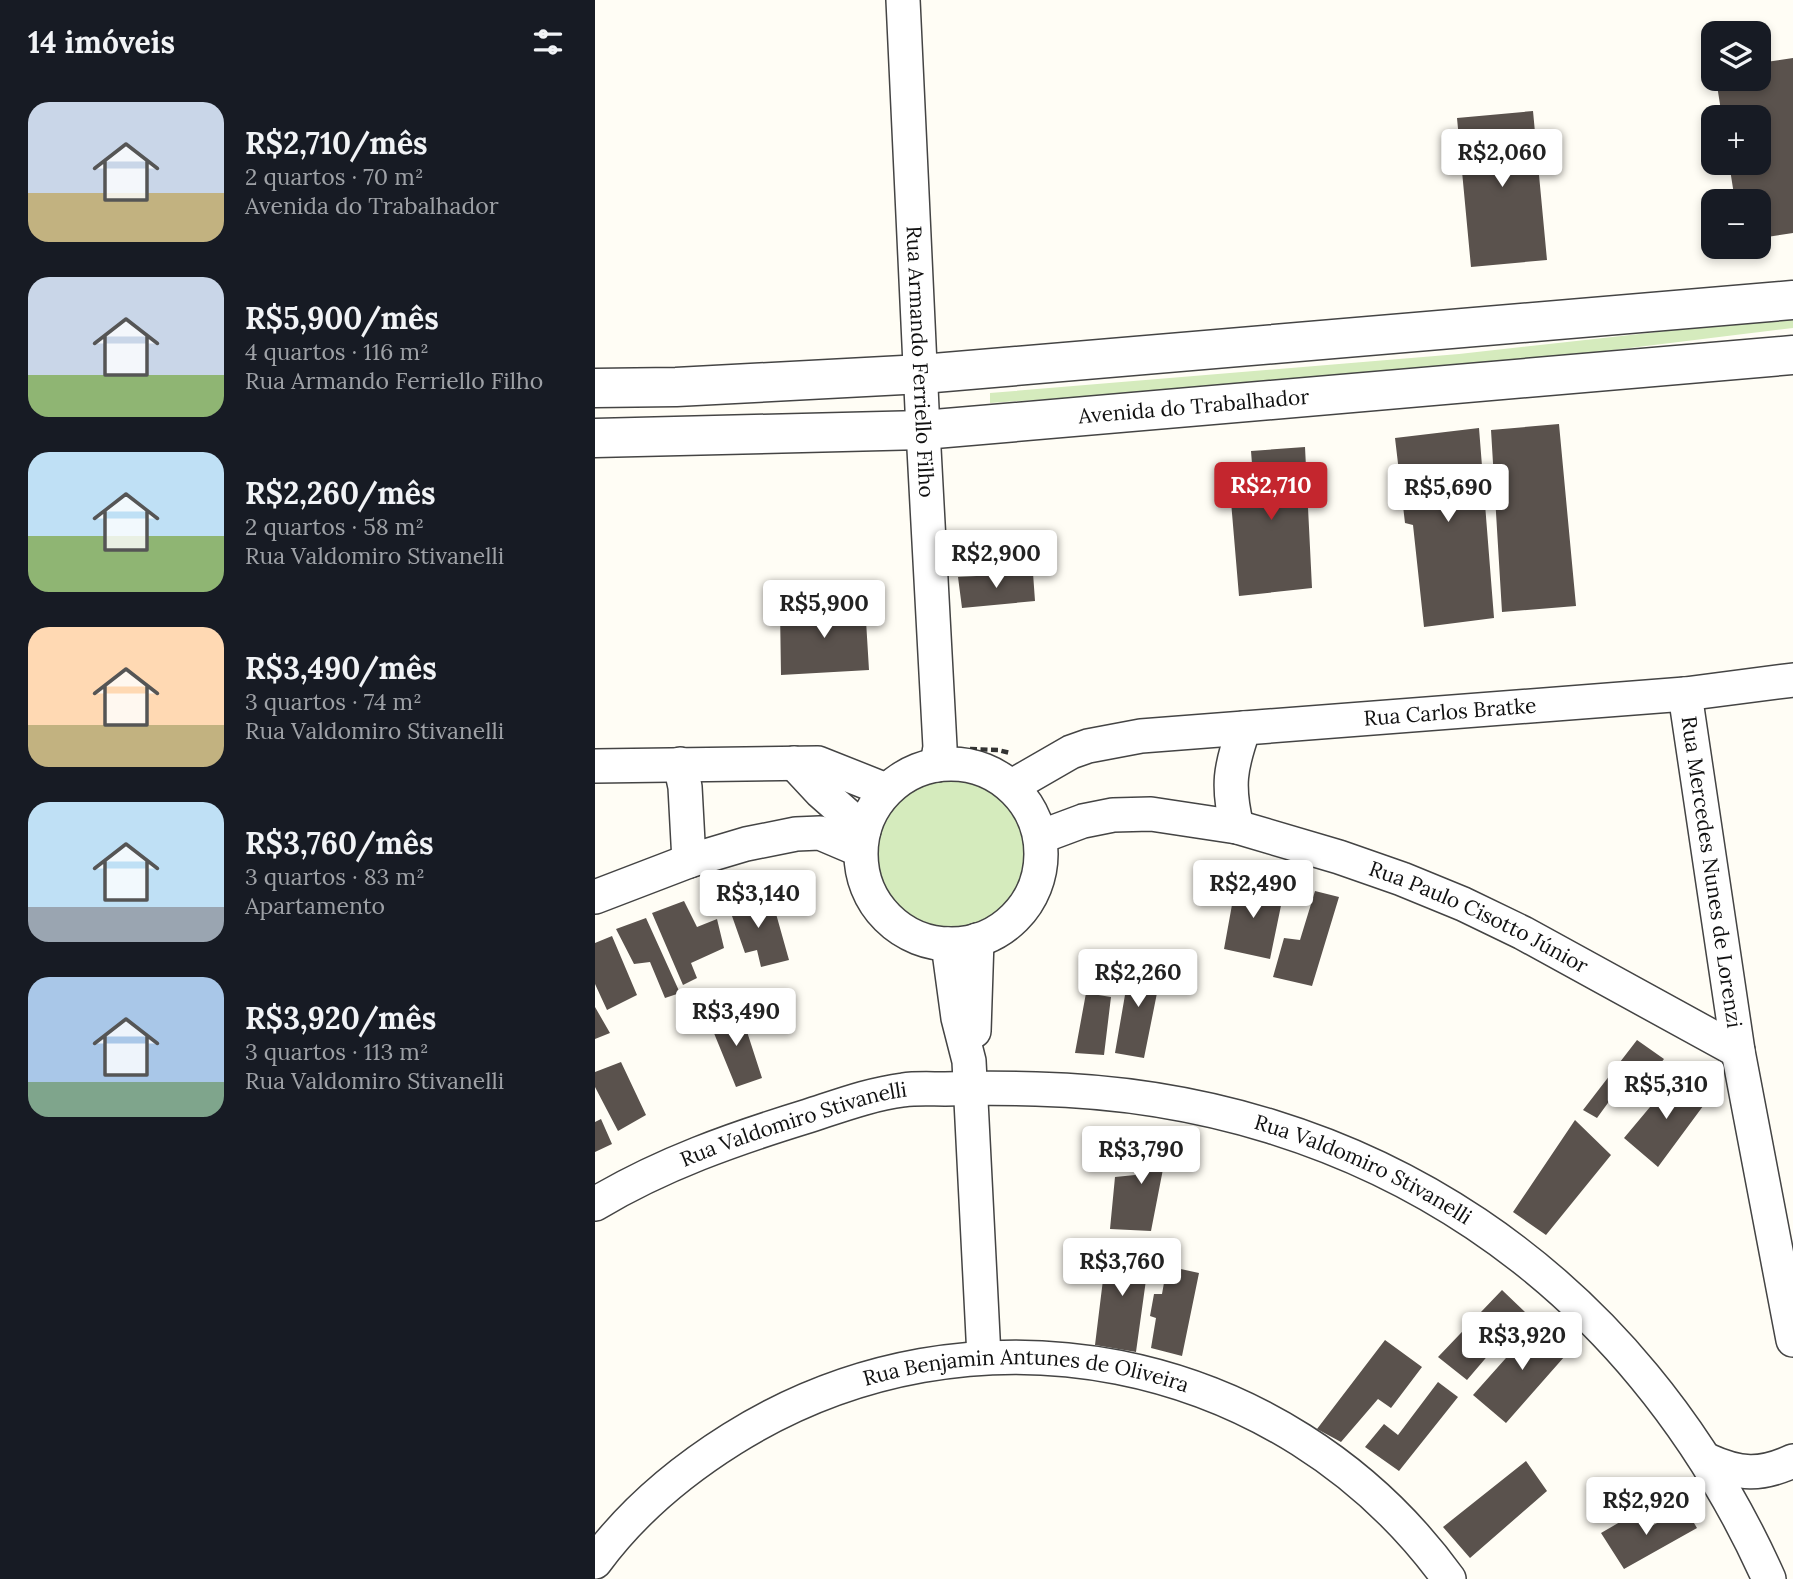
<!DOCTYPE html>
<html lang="pt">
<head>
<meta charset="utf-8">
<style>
	:root { --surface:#171b24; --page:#20242c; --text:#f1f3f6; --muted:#9ea1a6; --accent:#c4262e }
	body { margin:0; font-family:Lora,serif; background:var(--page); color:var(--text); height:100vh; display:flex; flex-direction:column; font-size:26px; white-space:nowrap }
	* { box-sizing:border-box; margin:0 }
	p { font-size:23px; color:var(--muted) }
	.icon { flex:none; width:38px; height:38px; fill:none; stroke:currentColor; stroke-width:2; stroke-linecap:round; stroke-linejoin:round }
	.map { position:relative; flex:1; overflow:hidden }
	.details { display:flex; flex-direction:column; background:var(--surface); width:595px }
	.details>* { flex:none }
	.controls { position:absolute; left:1106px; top:21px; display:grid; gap:14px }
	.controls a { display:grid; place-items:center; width:70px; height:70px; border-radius:14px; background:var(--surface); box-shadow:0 4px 10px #0003; font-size:35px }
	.price { position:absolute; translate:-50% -60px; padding:0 16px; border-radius:7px; background:#fff; color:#222; font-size:23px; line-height:46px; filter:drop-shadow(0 2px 4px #0008) }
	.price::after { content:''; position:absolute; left:50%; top:42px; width:21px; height:16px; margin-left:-10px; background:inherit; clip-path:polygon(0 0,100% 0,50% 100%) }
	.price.current { background:var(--accent); color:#fff }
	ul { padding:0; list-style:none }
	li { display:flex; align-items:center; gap:21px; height:175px; padding:0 28px }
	li span { display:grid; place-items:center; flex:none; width:196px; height:140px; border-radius:21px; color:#555 }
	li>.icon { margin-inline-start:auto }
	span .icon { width:84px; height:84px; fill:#fffc; stroke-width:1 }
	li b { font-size:30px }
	h2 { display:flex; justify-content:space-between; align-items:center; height:84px; padding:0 28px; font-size:30px }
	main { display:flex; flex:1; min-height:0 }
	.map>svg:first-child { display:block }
	.grass { fill:#d5ebbd }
	.building { fill:#5a524d }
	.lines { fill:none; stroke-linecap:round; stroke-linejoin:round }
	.minor-casing { stroke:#444; stroke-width:36 }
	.tertiary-casing { stroke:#444; stroke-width:41 }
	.path { stroke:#333; stroke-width:4.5; stroke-dasharray:7 3.5; stroke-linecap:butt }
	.minor { stroke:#fff; stroke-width:33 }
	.tertiary { stroke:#fff; stroke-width:38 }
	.labels { text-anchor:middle; stroke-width:7; stroke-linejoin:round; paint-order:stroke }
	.street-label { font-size:21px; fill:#111; stroke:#fff }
</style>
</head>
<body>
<main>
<section class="details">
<h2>14 imóveis<svg class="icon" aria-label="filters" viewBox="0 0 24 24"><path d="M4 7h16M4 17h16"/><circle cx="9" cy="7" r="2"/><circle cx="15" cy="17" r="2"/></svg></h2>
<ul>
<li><span style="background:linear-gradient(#c9d6e8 65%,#c2b280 0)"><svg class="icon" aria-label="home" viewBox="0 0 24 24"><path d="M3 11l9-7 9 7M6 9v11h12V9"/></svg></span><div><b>R$2,710/mês</b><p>2 quartos · 70 m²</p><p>Avenida do Trabalhador</p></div></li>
<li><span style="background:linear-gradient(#c9d6e8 70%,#8fb573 0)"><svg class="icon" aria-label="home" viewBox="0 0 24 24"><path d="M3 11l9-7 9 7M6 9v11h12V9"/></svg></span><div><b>R$5,900/mês</b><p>4 quartos · 116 m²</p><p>Rua Armando Ferriello Filho</p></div></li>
<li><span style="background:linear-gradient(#bfe0f5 60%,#8fb573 0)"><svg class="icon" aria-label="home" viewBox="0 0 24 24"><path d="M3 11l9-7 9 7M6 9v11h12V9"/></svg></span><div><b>R$2,260/mês</b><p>2 quartos · 58 m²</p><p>Rua Valdomiro Stivanelli</p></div></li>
<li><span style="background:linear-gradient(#ffd9b3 70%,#c2b280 0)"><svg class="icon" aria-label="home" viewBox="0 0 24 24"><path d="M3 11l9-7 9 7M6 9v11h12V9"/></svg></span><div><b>R$3,490/mês</b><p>3 quartos · 74 m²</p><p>Rua Valdomiro Stivanelli</p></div></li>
<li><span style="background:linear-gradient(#bfe0f5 75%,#9aa5b1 0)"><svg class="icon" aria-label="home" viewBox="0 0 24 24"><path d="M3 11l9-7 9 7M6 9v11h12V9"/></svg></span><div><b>R$3,760/mês</b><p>3 quartos · 83 m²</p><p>Apartamento</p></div></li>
<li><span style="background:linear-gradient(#a9c7e8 75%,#7fa58c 0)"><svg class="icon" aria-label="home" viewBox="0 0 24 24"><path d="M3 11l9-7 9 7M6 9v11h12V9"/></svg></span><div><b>R$3,920/mês</b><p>3 quartos · 113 m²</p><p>Rua Valdomiro Stivanelli</p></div></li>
</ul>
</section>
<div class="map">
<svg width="1198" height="1579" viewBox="0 0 1198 1579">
	<rect width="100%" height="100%" fill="#fffdf5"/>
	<!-- grass -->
	<path class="grass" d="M1198 317V328L822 374 395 403V393L864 354Z
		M283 854a73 73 0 1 1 146 0a73 73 0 1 1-146 0Z"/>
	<!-- building -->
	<path class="building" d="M1198 58V233L1172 237 1168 218 1164 219V201H1140L1134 163H1164V117H1127L1121 79H1164V63Z
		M938 111 952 260 876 267 862 118Z
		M964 424 981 606 907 612 896 430Z
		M884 428 899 618 829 627 818 525 810 523 800 438Z
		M710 447 717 588 644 596 633 466 657 464 656 451Z
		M438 573 440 601 367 608 363 577Z
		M270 604 274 670 186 675 185 610Z
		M642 877 660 881 657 893 675 897 677 888 689 891 675 959 629 949Z
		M720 891 744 897 717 986 678 977 689 938 705 940Z
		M155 893 161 908 178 903 194 960 166 967 162 950 150 953 131 899Z
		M89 901 102 927 122 919 129 948 96 963 102 978 88 985 57 913Z
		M51 918 85 993 70 998 55 962 39 964 21 929Z
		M17 936 42 995 12 1010 0 984V943Z
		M536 960 567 968 549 1058 520 1053Z
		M491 993 516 997 509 1055 480 1053Z
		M0 1007 15 1033 0 1039Z
		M145 1010 167 1078 141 1087 114 1021Z
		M1042 1040 1069 1059 1055 1077 1034 1074 1002 1118 988 1110Z
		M26 1062 51 1115 23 1131 0 1087V1072Z
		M1081 1076 1114 1098 1063 1167 1029 1138Z
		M6 1119 17 1144 0 1152V1122Z
		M980 1120 1016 1155 951 1235 918 1212Z
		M545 1131 575 1133 556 1231 515 1229 520 1177 540 1175Z
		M512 1247 555 1251 541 1352 500 1345Z
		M572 1266 604 1273 587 1356 556 1348 561 1318 555 1316 559 1294H567Z
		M907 1290 930 1312 872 1380 843 1357Z
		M942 1323 977 1348 911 1423 878 1395Z
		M790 1340 827 1367 796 1408 783 1399 746 1442 722 1429Z
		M843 1382 863 1397 804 1471 770 1447 789 1424 803 1435Z
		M931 1461 952 1491 875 1558 848 1527Z
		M1090 1508 1102 1528 1029 1569 1006 1533 1037 1515 1049 1530Z"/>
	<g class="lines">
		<defs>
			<g id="minor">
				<path id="s1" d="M308 0 328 430 345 747 342 765"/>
				<path id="s2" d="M1090 694 1143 1051 1198 1340"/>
				<path d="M199 763 226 792 269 830"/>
				<circle cx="356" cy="854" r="90"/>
				<path d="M85 764 90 787 94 861"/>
				<path d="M0 766 223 763 291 790"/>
				<path id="s3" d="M417 786 476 752 493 746 546 736 1090 694 1198 680"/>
				<path d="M642 827C632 786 635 768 649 728"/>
				<path id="s4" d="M445 837 488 821 518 815 556 814 642 827 744 857 807 879 868 904 928 933 1143 1051"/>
				<path d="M0 897 94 861 151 844 201 834 225 833 265 850"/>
				<path d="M353 944 363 1018 374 1061 389 1357"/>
				<path d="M379 1031 382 940"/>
				<path id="s5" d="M0 1204C67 1164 138 1139 213 1116 244 1106 276 1094 308 1090 321 1088 336 1089 350 1089 380 1088 411 1088 441 1089 772 1097 1039 1277 1174 1579"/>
				<path d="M1112 1460C1145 1475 1165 1476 1198 1461"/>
				<path id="s6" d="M0 1562C36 1513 86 1471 137 1439 376 1289 689 1351 854 1579"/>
			</g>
			<g id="tertiary">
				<path d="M0 388 81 387 327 374 1198 300"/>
				<path id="s7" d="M0 438 328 430 1198 355"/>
			</g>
		</defs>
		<!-- minor casing -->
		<use href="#minor" class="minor-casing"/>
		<!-- tertiary casing -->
		<use href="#tertiary" class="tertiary-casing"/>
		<!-- path -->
		<path class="path" d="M375 749 403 750 415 753"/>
		<!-- minor -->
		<use href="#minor" class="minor"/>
		<!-- tertiary -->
		<use href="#tertiary" class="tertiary"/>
	</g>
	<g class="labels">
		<!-- street labels -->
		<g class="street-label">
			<text dy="7" stroke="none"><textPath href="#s1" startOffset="362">Rua Armando Ferriello Filho</textPath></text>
			<text dy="7" stroke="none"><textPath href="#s7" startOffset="600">Avenida do Trabalhador</textPath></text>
			<text dy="7" stroke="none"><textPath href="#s3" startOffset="450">Rua Carlos Bratke</textPath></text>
			<text dy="7" stroke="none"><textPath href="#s2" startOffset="180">Rua Mercedes Nunes de Lorenzi</textPath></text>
			<text dy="7" stroke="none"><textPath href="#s4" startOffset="460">Rua Paulo Cisotto Júnior</textPath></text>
			<text dy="7" stroke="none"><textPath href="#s5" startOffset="215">Rua Valdomiro Stivanelli</textPath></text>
			<text dy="7" stroke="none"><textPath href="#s5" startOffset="803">Rua Valdomiro Stivanelli</textPath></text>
			<text dy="7" stroke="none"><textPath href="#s6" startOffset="495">Rua Benjamin Antunes de Oliveira</textPath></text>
		</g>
	</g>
</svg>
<div class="controls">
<a><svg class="icon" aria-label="layers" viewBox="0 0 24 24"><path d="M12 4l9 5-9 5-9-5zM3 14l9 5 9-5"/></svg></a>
<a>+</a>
<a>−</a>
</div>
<b class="price" style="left:907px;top:189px">R$2,060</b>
<b class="price current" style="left:676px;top:522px">R$2,710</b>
<b class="price" style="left:853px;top:524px">R$5,690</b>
<b class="price" style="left:401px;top:590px">R$2,900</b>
<b class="price" style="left:229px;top:640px">R$5,900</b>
<b class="price" style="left:658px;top:920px">R$2,490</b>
<b class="price" style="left:163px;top:930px">R$3,140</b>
<b class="price" style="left:543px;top:1009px">R$2,260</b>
<b class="price" style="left:141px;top:1048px">R$3,490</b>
<b class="price" style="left:1071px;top:1121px">R$5,310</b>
<b class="price" style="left:546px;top:1186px">R$3,790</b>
<b class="price" style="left:527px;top:1298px">R$3,760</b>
<b class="price" style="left:927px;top:1372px">R$3,920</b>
<b class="price" style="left:1051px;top:1537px">R$2,920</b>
</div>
</main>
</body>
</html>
